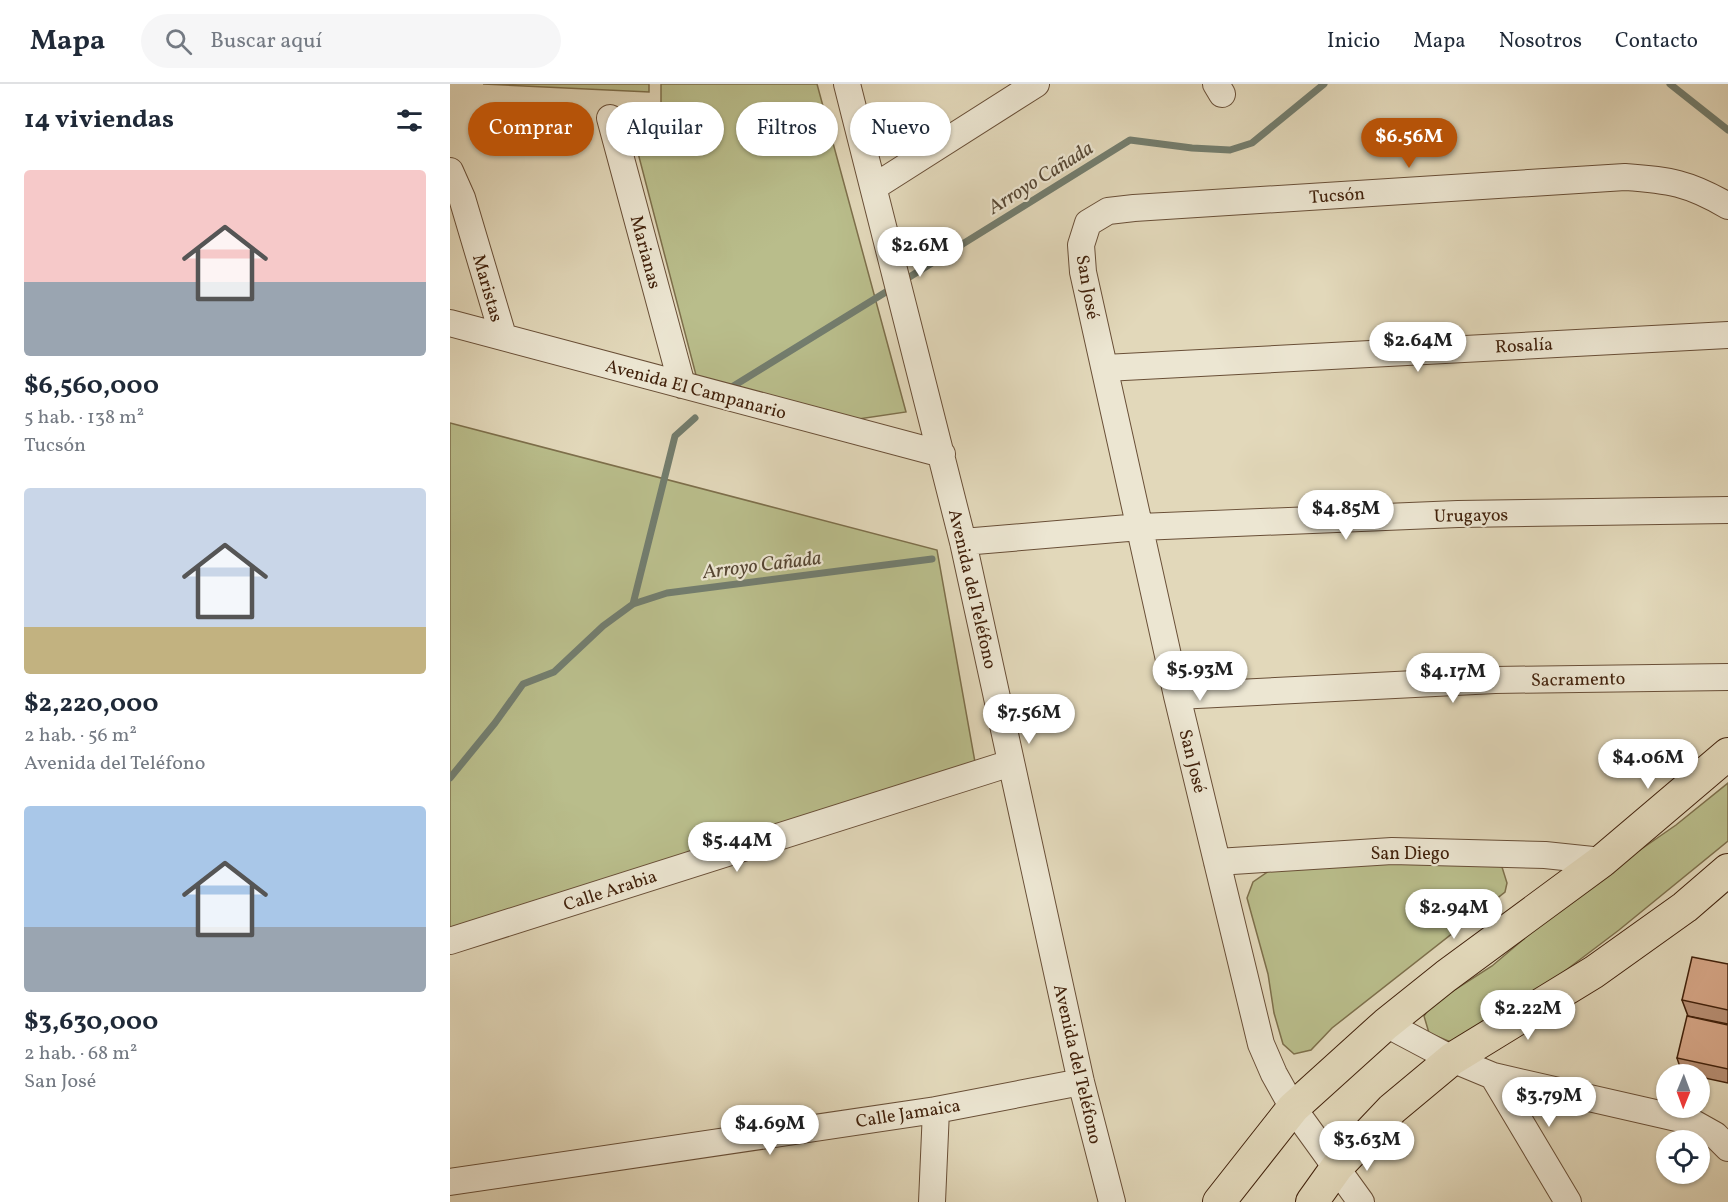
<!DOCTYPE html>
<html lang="es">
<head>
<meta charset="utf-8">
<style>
	:root { --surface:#fff; --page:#f6f6f7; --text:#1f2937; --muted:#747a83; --line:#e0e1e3; --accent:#b45309 }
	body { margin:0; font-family:Vollkorn,serif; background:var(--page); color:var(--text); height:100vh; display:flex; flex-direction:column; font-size:22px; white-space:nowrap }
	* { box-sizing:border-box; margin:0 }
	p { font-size:20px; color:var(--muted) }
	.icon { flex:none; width:33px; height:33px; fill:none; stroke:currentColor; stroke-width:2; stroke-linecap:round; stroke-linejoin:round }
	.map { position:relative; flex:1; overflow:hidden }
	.panel { display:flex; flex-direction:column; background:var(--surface); width:450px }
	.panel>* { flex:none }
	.top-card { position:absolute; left:18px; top:18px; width:570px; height:54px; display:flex; gap:12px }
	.needle { width:39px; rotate:181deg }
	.fabs { position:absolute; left:1206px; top:980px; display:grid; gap:12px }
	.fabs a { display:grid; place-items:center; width:54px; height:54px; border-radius:50%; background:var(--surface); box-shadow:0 2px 4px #0004; font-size:30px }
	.price { position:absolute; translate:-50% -51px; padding:0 14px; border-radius:21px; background:#fff; color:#222; font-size:20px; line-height:39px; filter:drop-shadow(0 2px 3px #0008) }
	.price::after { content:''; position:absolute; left:50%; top:36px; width:18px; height:14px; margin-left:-9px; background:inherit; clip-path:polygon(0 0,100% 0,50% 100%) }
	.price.current { background:var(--accent); color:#fff }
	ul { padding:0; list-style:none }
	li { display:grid; align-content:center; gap:12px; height:318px; padding:0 24px }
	li span { display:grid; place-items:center; height:186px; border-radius:6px; color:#555 }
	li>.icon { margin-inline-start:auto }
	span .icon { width:108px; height:108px; fill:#fffc; stroke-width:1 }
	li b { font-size:26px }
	h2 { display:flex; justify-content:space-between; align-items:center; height:72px; padding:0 24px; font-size:26px }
	.chip { padding:0 21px; border-radius:27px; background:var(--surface); box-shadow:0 2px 4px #0004; font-size:21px; line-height:54px }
	.chip.current { background:var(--accent); color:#fff }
	header { display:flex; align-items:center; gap:36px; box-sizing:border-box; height:84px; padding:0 30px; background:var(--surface); border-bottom:2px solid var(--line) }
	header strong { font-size:28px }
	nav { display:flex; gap:33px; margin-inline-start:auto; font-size:21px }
	.search { width:420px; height:54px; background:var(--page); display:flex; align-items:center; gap:15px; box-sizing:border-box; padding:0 21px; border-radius:33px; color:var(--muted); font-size:22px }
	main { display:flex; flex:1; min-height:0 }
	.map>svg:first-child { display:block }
	.grass { fill:#b9bd8b; stroke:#7d6f4b; stroke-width:1.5 }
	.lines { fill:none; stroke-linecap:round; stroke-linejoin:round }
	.stream { stroke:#737d6e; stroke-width:7 }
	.minor-casing { stroke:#694f37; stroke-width:28 }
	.major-casing { stroke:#41210b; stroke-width:34 }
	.minor { stroke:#ece6d2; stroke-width:26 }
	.major { stroke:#e2d8ba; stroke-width:32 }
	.wall { fill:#b99075; stroke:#41210b; stroke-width:1.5 }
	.building { fill:#d7a788; stroke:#41210b; stroke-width:1.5 }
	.labels { text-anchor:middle; stroke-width:4.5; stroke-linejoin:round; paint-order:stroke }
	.street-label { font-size:18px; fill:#41210b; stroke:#ece6d2 }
	.water-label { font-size:20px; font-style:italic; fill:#564734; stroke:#ece6d2 }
</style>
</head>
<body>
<header>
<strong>Mapa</strong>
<div class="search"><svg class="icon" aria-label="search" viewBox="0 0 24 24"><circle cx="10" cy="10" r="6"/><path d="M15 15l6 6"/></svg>Buscar aquí</div>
<nav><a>Inicio</a><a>Mapa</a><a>Nosotros</a><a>Contacto</a></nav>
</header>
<main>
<section class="panel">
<h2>14 viviendas<svg class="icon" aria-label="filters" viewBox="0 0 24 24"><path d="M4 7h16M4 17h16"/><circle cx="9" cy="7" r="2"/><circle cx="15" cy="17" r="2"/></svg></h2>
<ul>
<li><span style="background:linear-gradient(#f6c9c9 60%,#9aa5b1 0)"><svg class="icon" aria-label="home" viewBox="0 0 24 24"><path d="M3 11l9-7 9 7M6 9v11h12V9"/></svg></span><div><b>$6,560,000</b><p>5 hab. · 138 m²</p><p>Tucsón</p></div></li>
<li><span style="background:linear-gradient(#c9d6e8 75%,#c2b280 0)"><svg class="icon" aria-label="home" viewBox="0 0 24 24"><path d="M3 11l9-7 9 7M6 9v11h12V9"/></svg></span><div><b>$2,220,000</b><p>2 hab. · 56 m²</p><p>Avenida del Teléfono</p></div></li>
<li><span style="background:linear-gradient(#a9c7e8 65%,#9aa5b1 0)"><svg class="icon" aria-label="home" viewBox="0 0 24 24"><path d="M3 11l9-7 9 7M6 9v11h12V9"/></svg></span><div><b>$3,630,000</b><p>2 hab. · 68 m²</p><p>San José</p></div></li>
</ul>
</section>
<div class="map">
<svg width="1278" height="1118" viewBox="0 0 1278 1118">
	<rect width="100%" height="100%" fill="#e2d8ba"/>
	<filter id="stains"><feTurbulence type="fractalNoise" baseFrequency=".00333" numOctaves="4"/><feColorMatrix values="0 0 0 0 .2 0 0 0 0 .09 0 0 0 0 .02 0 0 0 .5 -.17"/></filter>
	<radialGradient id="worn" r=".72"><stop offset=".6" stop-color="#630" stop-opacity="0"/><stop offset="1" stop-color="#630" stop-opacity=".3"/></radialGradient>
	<!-- grass -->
	<path class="grass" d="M33 0H199V8Z
		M211 0H367L456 328 395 337 247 295 176 23 211 20Z
		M0 339 487 466 525 678 0 854Z
		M1278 699V757L1169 846 1103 896 1003 959 979 949 974 932 981 921 1042 882 1128 809 1226 741Z
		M1033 777 1052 783 1057 799 1055 808 882 944 861 966 844 970 833 960 824 929 818 890 797 814 803 798 819 787 836 783Z"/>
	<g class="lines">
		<!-- stream -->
		<path class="stream" d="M1220 0 1278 46
			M453 197 680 56 742 64 780 66 802 59 874 0
			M277 306 444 203
			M183 520 225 352 245 334
			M0 694 45 639 73 600 104 588 153 542 183 520 217 509 482 475"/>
		<defs>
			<path id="minor" d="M397 0 513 458 631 998 662 1118
				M766 0 772 10
				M160 34 232 301
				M0 87 12 114 53 252
				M424 103 586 0
				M0 239 492 370
				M655 284 1278 251
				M513 458 690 443 1008 430 1278 426
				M727 612 1045 596 1278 593
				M767 778 942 767 1095 771 1152 777
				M0 857 561 679
				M936 940 1002 975 1043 992 1240 1037 1265 1051 1278 1064
				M1043 992 1118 1118
				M0 1098 486 1026 631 998
				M482 1118 486 1026
				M911 1118 843 1024 824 990 811 960 727 612 633 188 631 161 638 139 658 127 684 124 1175 93C1219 96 1239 99 1278 122"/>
			<path id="major" d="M769 1118 843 1024 936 940 996 892 1152 777 1278 670
				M862 1118 887 1083 942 1025 1002 975 1144 888 1235 823 1278 786"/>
		</defs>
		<!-- minor casing -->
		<use href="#minor" class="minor-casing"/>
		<!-- major casing -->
		<use href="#major" class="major-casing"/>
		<!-- minor -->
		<use href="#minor" class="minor"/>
		<!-- major -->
		<use href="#major" class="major"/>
	</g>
	<!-- wall -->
	<path class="wall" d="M1278 880V940L1238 932 1232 916Z
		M1278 941V999L1250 993V990L1232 989 1227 974Z"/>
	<!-- building -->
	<path class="building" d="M1242 873 1278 880V926L1232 916Z
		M1237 932 1278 941V985L1227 974Z"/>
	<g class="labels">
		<!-- street labels -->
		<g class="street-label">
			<text transform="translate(887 111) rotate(-4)" y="6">Tucsón</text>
			<text transform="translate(196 168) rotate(75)" y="6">Marianas</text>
			<text transform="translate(638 203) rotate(80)" y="6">San José</text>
			<text transform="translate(38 204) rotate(74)" y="6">Maristas</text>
			<text transform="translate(1074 261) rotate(-3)" y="6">Rosalía</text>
			<text transform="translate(246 305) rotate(15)" y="6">Avenida El Campanario</text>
			<text transform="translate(1021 431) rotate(-1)" y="6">Urugayos</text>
			<text transform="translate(523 505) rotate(77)" y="6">Avenida del Teléfono</text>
			<text transform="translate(1128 595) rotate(-1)" y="6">Sacramento</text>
			<text transform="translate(743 677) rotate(76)" y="6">San José</text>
			<text x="960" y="775">San Diego</text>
			<text transform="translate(160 806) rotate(-18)" y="6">Calle Arabia</text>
			<text transform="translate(628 980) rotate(77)" y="6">Avenida del Teléfono</text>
			<text transform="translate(458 1029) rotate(-9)" y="6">Calle Jamaica</text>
		</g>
		<!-- water labels -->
		<g class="water-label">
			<text transform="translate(590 93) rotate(-32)" y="7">Arroyo Cañada</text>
			<text transform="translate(312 480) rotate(-7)" y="7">Arroyo Cañada</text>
		</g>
	</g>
	<rect width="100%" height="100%" filter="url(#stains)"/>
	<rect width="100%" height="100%" fill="url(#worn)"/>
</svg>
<div class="fabs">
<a><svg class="needle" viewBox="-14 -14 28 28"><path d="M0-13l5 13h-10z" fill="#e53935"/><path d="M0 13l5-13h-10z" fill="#747a83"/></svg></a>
<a><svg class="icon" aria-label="locate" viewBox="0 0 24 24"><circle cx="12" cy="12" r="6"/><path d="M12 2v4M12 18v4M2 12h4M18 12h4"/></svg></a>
</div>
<b class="price current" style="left:959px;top:85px">$6.56M</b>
<b class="price" style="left:470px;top:194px">$2.6M</b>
<b class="price" style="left:968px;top:289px">$2.64M</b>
<b class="price" style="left:896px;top:457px">$4.85M</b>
<b class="price" style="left:750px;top:618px">$5.93M</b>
<b class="price" style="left:1003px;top:620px">$4.17M</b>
<b class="price" style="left:579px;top:661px">$7.56M</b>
<b class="price" style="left:1198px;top:706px">$4.06M</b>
<b class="price" style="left:287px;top:789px">$5.44M</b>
<b class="price" style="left:1004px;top:856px">$2.94M</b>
<b class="price" style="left:1078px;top:957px">$2.22M</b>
<b class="price" style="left:1099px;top:1044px">$3.79M</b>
<b class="price" style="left:320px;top:1072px">$4.69M</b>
<b class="price" style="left:917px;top:1088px">$3.63M</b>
<div class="top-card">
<a class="chip current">Comprar</a>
<a class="chip">Alquilar</a>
<a class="chip">Filtros</a>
<a class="chip">Nuevo</a>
</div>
</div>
</main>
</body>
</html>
